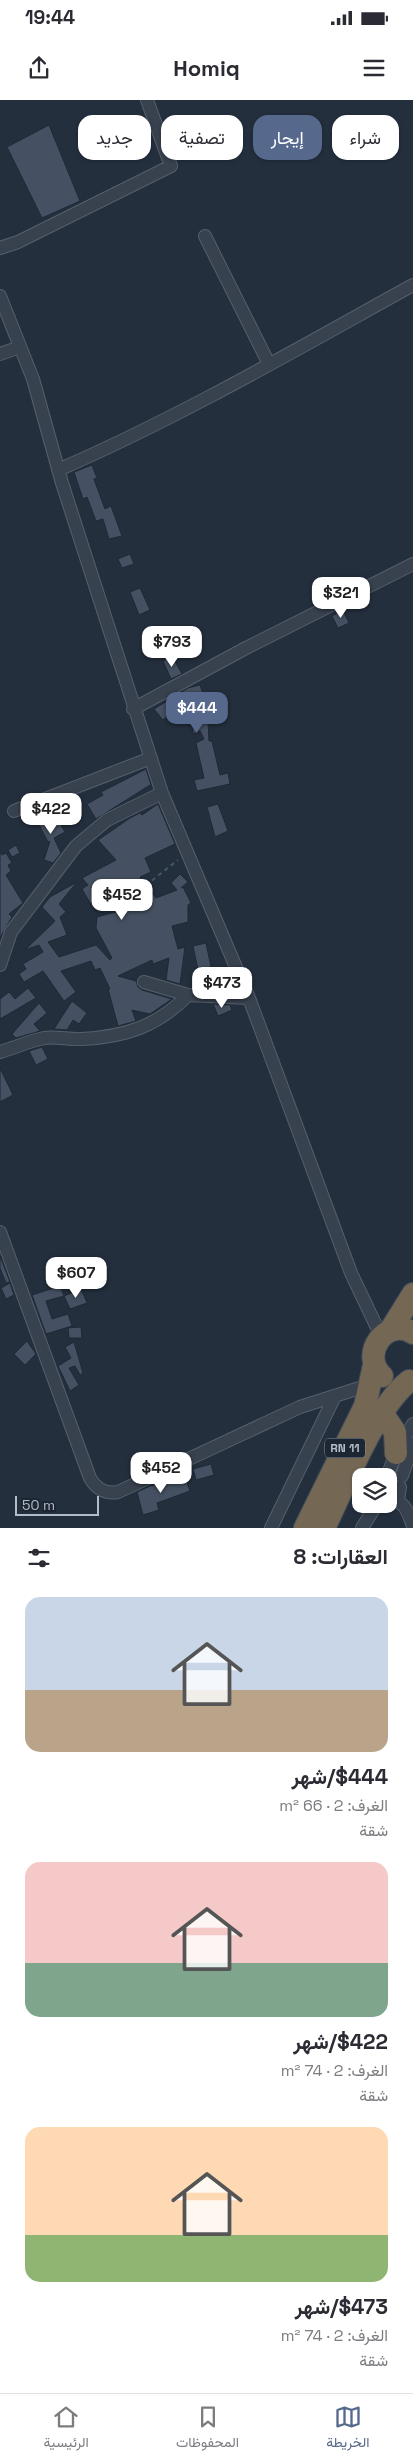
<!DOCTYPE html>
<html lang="ar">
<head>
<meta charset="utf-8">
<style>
	:root { --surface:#fff; --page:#f2f2f3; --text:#2b2b33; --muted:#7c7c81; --line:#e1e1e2; --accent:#56698c }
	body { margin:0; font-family:"Space Grotesk",Vazirmatn,sans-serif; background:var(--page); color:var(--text); direction:rtl; height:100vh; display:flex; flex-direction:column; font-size:19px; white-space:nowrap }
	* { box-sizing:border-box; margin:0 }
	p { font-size:16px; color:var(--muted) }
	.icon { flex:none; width:28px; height:28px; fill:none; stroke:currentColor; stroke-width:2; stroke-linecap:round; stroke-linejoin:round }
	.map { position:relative; height:1428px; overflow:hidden; direction:ltr }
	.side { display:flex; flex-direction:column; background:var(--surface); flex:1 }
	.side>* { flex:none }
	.guide { position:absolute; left:15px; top:15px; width:384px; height:45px; direction:rtl; display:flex; gap:10px }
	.fabs { position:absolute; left:352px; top:1368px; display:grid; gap:10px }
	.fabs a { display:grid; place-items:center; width:45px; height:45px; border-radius:10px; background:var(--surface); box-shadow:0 1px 4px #0004; font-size:25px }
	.scale { position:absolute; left:15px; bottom:12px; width:84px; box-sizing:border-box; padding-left:5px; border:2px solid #b4bcc9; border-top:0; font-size:14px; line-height:18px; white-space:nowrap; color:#b4bcc9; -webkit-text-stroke:4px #1d2633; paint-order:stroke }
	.price { position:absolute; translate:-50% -42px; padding:0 11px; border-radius:10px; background:#fff; color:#222; font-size:16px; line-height:32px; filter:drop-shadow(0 1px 2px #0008) }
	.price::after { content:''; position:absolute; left:50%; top:30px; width:15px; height:11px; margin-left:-8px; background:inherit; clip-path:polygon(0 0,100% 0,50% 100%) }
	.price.current { background:var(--accent); color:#fff }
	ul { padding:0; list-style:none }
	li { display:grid; align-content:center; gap:10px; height:265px; padding:0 25px }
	li span { display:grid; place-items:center; height:155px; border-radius:15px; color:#555 }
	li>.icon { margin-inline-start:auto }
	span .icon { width:90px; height:90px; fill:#fffc; stroke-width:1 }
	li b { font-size:21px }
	h2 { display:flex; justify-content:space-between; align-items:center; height:60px; padding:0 25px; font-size:21px }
	.pill { padding:0 18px; border-radius:15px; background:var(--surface); box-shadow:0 1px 4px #0004; font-size:18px; line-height:45px }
	.pill.current { background:var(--accent); color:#fff }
	.status { display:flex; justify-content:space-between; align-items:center; height:35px; padding:0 25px; background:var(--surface); direction:ltr }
	.status svg { height:14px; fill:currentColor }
	header { display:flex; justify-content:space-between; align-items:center; height:65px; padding:0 25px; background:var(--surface); font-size:22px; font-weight:700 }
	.tab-bar { display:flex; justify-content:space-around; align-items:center; height:70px; border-top:1px solid var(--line); background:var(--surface); font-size:14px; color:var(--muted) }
	.tab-bar a { display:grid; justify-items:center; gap:2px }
	.tab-bar .current { color:var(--accent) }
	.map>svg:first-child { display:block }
	.building { fill:#455162; stroke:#1f2835 }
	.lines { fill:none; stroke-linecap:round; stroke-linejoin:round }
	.street-casing { stroke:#565f6c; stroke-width:14 }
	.highway-casing { stroke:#434c59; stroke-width:24 }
	.path { stroke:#44595c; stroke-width:2; stroke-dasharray:4 4; stroke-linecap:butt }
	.street { stroke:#38414e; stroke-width:12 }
	.highway { stroke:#746855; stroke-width:22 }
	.labels { text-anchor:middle; stroke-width:4; stroke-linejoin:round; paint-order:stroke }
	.shield { fill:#1d2633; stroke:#878f9c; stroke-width:1 }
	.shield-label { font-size:12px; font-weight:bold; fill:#b4bcc9 }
</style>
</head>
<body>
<div class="status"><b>19:44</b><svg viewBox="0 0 49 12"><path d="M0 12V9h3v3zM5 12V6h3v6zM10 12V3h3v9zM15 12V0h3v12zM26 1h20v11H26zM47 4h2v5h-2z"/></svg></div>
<header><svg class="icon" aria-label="menu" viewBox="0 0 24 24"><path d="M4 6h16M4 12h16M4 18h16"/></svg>Homiq<svg class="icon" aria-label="share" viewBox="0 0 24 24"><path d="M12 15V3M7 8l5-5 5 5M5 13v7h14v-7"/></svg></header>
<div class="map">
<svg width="413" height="1428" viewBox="0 0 413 1428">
	<rect width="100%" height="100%" fill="#242f3e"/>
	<!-- building -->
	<path class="building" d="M49 25 80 101 42 118 7 47Z
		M92 365 97 378 94 379 105 409 111 406 122 436 109 439 103 419 96 421 87 397 83 399 74 372Z
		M130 454 134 464 122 468 118 459Z
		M140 488 150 510 139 515 130 492Z
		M343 510 349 523 338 528 332 516Z
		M172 556 182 574 171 579 163 561Z
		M200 585 203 594 200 595 208 621 209 641H212L220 675 228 673 230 684 197 691 194 680 204 678 196 643 204 639 200 631 193 634 192 619 179 622 175 610 163 620 154 609 188 588Z
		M146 669 152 688 150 685 96 719 87 704 103 695 101 692Z
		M158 704 175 744 145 758 151 772 140 777 156 798 177 790 171 783 180 774 188 782 181 788 183 787 191 803 188 805V822L172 826 178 849 185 847 180 884 166 880 169 858 153 864 152 860 118 876 136 881 138 887 142 890 172 899 150 914 132 910 136 921 118 926 108 889H110L100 868 95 870 91 861 61 871 76 892 64 901 43 871 24 882 19 874 26 869 23 864 43 852 39 845 25 850 55 821 42 807 50 797 77 782 59 804 66 812 60 817 67 835 48 842 59 857 96 845 110 860 112 858 96 828 97 817 148 803 135 784 93 808 82 789 88 785 82 778 116 760 98 740 130 718 140 713 142 715Z
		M218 704 228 731 215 737 207 707Z
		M53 711 65 732 54 738 61 753 53 763 44 760 50 741 48 742 36 719Z
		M16 745 20 753 12 757 8 750Z
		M0 752 2 755 6 753 12 763 8 765 11 771 6 775 23 803 9 814 12 817 0 838Z
		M206 843 211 867 198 870 193 846Z
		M28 888 36 898 0 919V899L9 892 15 899Z
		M72 901 87 913 79 924 73 920 67 930 54 929Z
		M39 903 47 913 34 924 40 931 16 938 12 934Z
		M213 904 230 905 232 910 218 916Z
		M42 947 48 959 36 965 29 951Z
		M0 968 13 995 0 1002Z
		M0 1156 10 1182 6 1183 0 1168Z
		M10 1183 14 1195 6 1199 1 1188Z
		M60 1186 64 1196 46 1201 52 1219 68 1214 72 1226 46 1234 32 1195Z
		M81 1189 87 1203 70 1209 64 1196Z
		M81 1227 82 1238H69L68 1228Z
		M27 1241 36 1254 25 1265 14 1254Z
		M74 1242 83 1273 80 1275 75 1266 69 1268 79 1285 70 1291 58 1266 71 1258 65 1247Z
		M211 1364 214 1375 196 1380 193 1369Z
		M185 1377 190 1391 157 1403 159 1410 143 1415 137 1392 150 1386 162 1383 163 1385Z"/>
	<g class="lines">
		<defs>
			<path id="street" d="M205 136 269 264
				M0 148 18 142 171 66 147 0
				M0 196 33 279 62 383 162 693 249 898 351 1173 381 1236
				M0 254 20 247
				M58 370C180 317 297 249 413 185
				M133 609 246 548 413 464
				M14 711 151 658
				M0 865 11 832 76 746 107 720 162 693
				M144 882 188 895
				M0 952C14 948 29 941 44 938 56 936 70 940 82 939 125 937 158 926 188 895L249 898
				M0 1132 90 1378C96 1389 106 1394 118 1392L300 1307 372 1284
				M388 1374 396 1353 413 1324
				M402 1376 413 1344
				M389 1399C405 1400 408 1413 413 1426
				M398 1401 400 1387
				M271 1428 335 1296
				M362 1428 377 1404"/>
			<path id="highway" d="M390 1231 413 1194
				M382 1276C359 1255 386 1216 413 1233
				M382 1313 395 1332 396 1353
				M305 1428 365 1306 374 1265
				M324 1428C345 1386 374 1309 409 1281"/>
		</defs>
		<!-- street casing -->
		<use href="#street" class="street-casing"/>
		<!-- highway casing -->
		<use href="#highway" class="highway-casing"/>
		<!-- path -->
		<path class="path" d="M123 793 145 786 178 760"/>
		<!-- street -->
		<use href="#street" class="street"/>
		<!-- highway -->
		<use href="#highway" class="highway"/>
	</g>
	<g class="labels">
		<!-- shield labels -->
		<rect class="shield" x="325" y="1338.5" width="40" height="19" rx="4"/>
		<g class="shield-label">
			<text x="345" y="1352">RN 11</text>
		</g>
	</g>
</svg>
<div class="fabs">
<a><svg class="icon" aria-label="layers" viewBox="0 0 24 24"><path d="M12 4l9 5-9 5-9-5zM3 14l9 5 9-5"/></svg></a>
</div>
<div class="scale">50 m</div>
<b class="price" style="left:341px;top:519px">$321</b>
<b class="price" style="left:172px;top:568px">$793</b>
<b class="price current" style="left:197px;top:634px">$444</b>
<b class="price" style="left:51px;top:735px">$422</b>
<b class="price" style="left:122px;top:821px">$452</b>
<b class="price" style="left:222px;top:909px">$473</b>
<b class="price" style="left:76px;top:1199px">$607</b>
<b class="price" style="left:161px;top:1394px">$452</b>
<div class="guide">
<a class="pill">شراء</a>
<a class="pill current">إيجار</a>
<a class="pill">تصفية</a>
<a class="pill">جديد</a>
</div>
</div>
<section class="side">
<h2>العقارات: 8<svg class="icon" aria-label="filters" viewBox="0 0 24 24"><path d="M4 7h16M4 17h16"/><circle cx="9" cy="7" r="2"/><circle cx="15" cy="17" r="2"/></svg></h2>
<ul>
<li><span style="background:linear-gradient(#c9d6e8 60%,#b9a48a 0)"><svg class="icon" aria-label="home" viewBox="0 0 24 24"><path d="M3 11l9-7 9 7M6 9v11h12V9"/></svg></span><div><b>$444/شهر</b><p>الغرف: 2 · 66 m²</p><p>شقة</p></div></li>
<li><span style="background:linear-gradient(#f6c9c9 65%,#7fa58c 0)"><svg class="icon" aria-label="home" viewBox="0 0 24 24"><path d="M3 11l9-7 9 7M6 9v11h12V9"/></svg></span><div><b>$422/شهر</b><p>الغرف: 2 · 74 m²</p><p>شقة</p></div></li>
<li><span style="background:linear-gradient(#ffd9b3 70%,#8fb573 0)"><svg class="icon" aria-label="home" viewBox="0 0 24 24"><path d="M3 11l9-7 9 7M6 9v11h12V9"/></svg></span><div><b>$473/شهر</b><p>الغرف: 2 · 74 m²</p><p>شقة</p></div></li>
</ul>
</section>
<nav class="tab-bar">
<a class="current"><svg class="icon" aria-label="map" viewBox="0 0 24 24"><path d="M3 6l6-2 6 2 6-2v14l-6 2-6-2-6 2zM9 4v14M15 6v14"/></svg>الخريطة</a>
<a><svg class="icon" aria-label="saved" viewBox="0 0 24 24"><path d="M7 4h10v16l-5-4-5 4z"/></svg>المحفوظات</a>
<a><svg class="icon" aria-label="home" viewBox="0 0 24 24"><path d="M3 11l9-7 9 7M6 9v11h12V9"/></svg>الرئيسية</a>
</nav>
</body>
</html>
